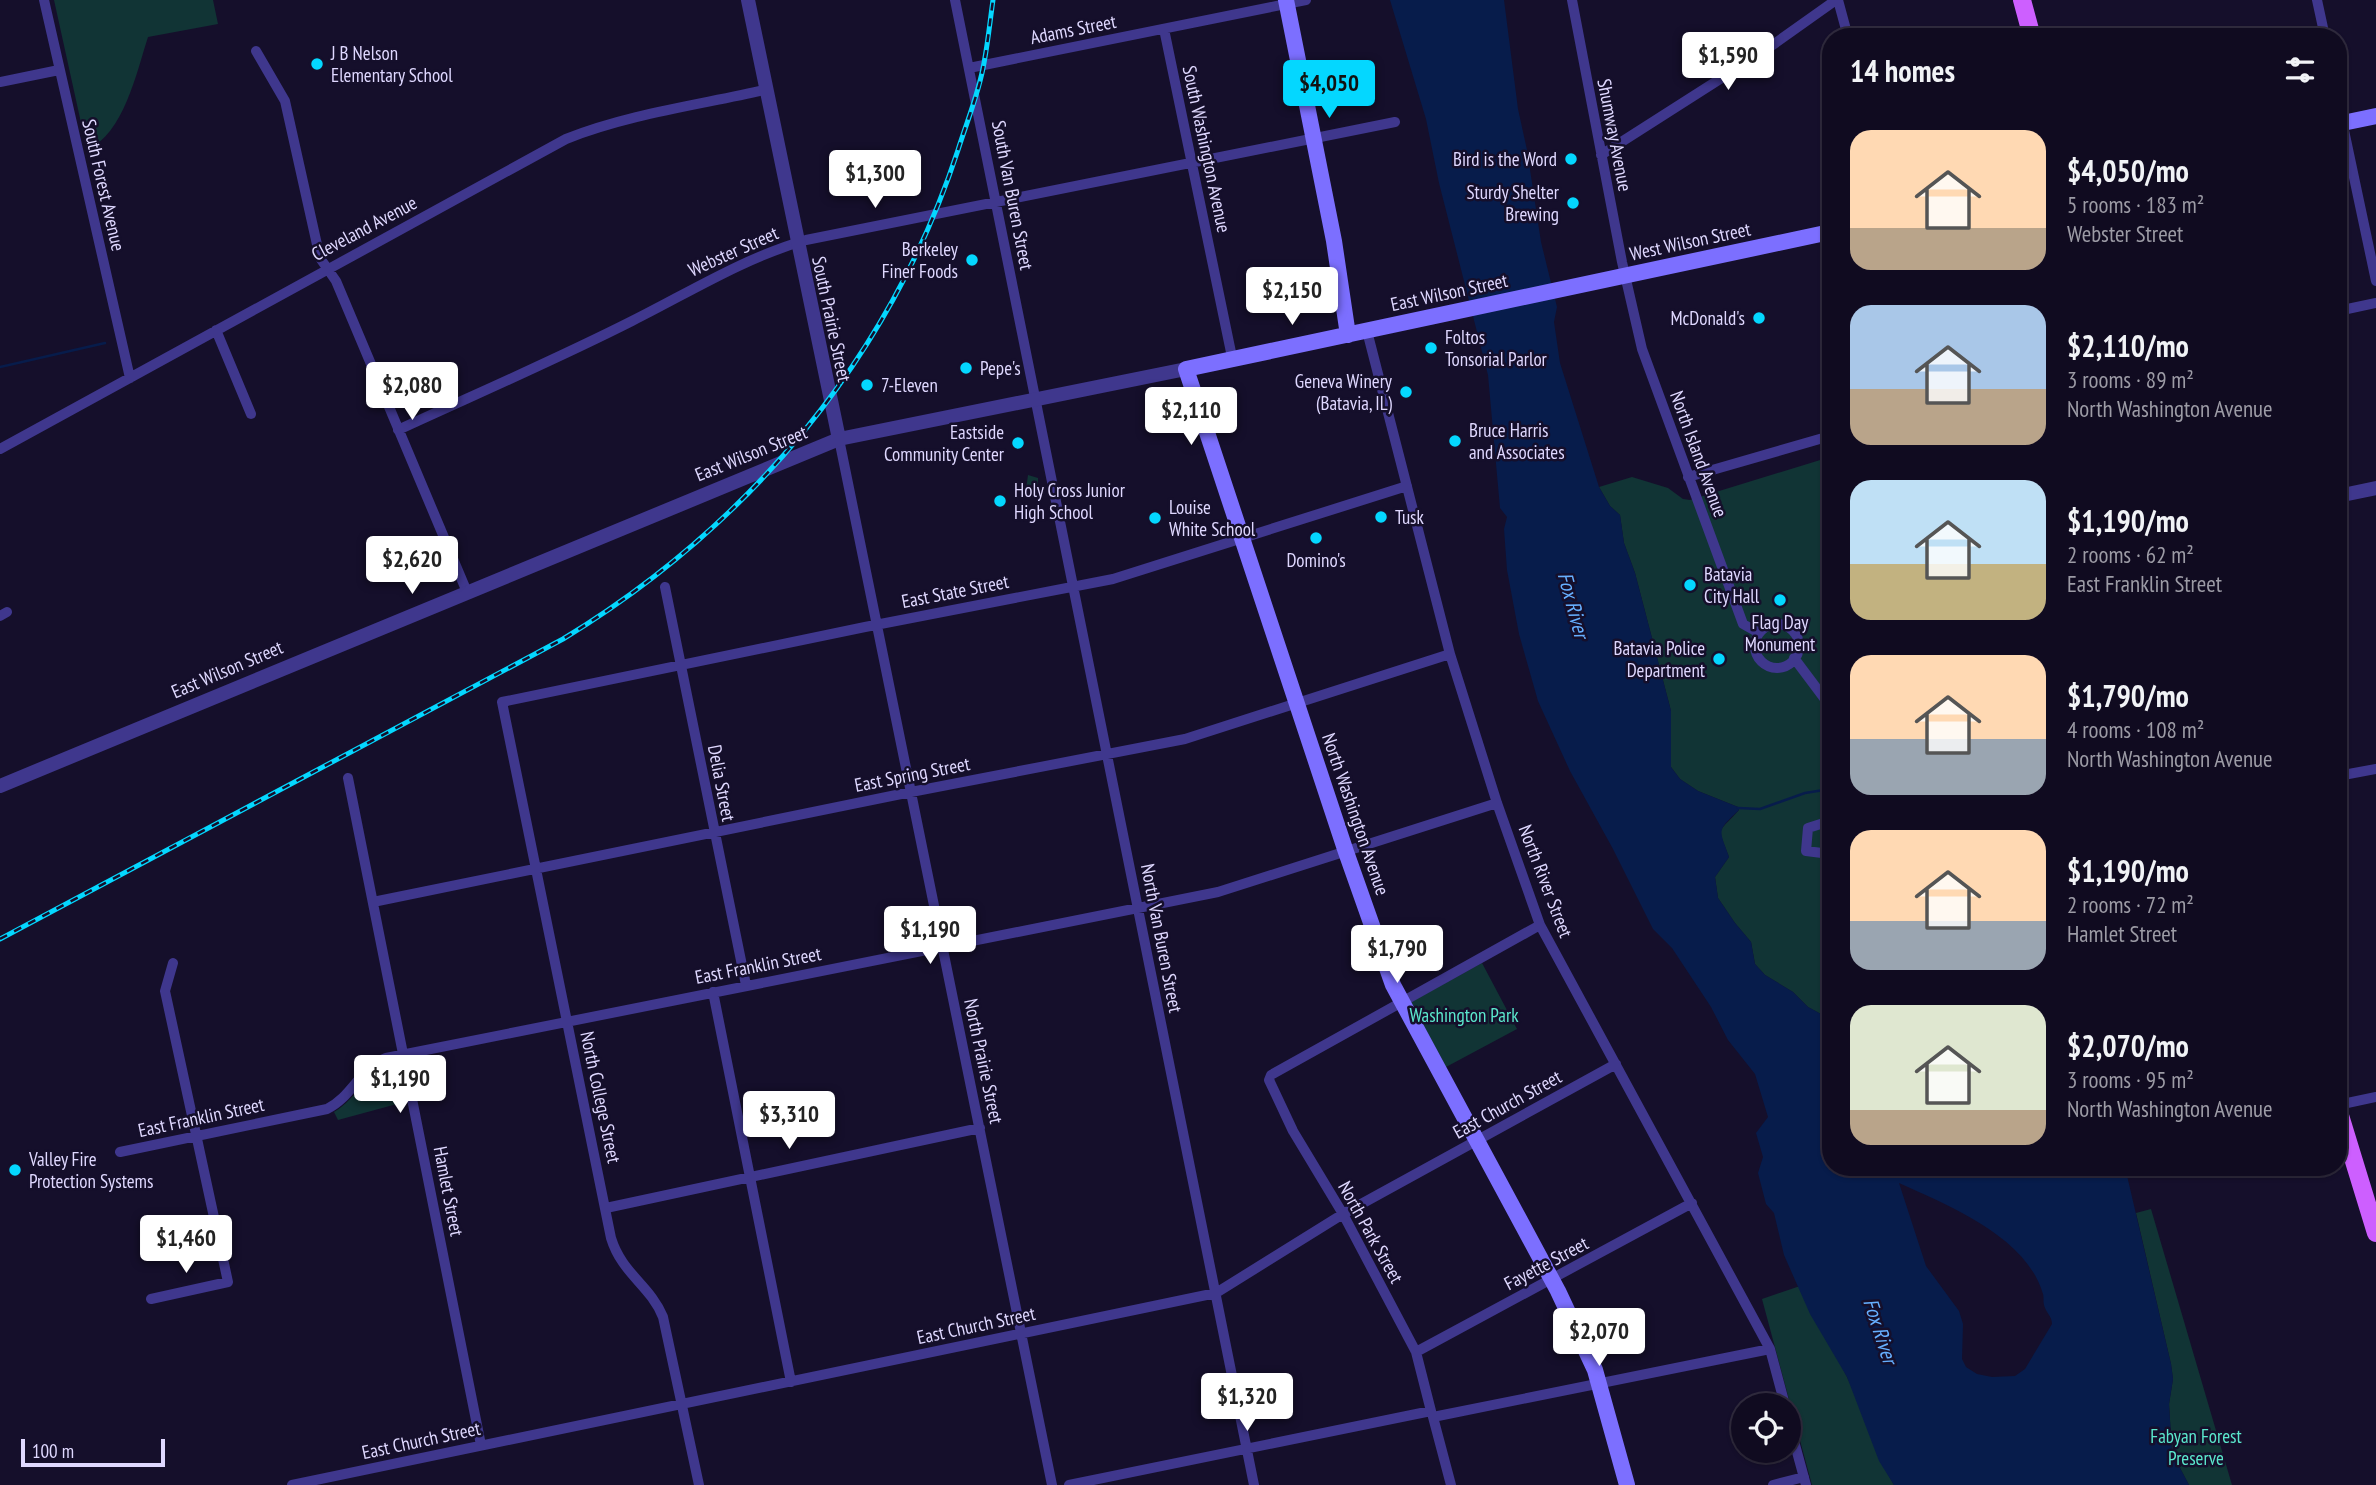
<!DOCTYPE html>
<html lang="en">
<head>
<meta charset="utf-8">
<style>
	:root { --surface:#100b20; --page:#1e192d; --text:#f1f3f6; --muted:#9c9ba5; --line:#302b3e; --accent:#04d7ff }
	body { margin:0; font-family:"PT Sans Narrow",sans-serif; background:var(--page); color:var(--text); height:100vh; display:flex; flex-direction:column; font-size:26px; white-space:nowrap }
	* { box-sizing:border-box; margin:0 }
	p { font-size:23px; color:var(--muted) }
	.icon { flex:none; width:38px; height:38px; fill:none; stroke:currentColor; stroke-width:2; stroke-linecap:round; stroke-linejoin:round }
	.map { position:relative; flex:1; overflow:hidden }
	.side { position:absolute; left:1822px; top:28px; width:525px; height:1148px; display:flex; flex-direction:column; background:var(--surface); border-radius:28px; box-shadow:0 2px 5px #0004,0 0 0 2px var(--line) }
	.side>* { flex:none }
	.buttons { position:absolute; left:1731px; top:1393px; display:grid; gap:14px }
	.buttons a { display:grid; place-items:center; width:70px; height:70px; border-radius:50%; background:var(--surface); box-shadow:0 2px 5px #0004,0 0 0 2px var(--line); font-size:35px }
	.scale { position:absolute; left:21px; bottom:18px; width:144px; box-sizing:border-box; padding-left:7px; border:4px solid #dfd8ff; border-top:0; font-size:19px; line-height:24px; white-space:nowrap; color:#dfd8ff; -webkit-text-stroke:5px #150f2b; paint-order:stroke }
	.price { position:absolute; translate:-50% -60px; padding:0 16px; border-radius:7px; background:#fff; color:#222; font-size:23px; line-height:46px; filter:drop-shadow(0 2px 4px #0008) }
	.price::after { content:''; position:absolute; left:50%; top:42px; width:21px; height:16px; margin-left:-10px; background:inherit; clip-path:polygon(0 0,100% 0,50% 100%) }
	.price.current { background:var(--accent); color:#111 }
	ul { padding:0; list-style:none }
	li { display:flex; align-items:center; gap:21px; height:175px; padding:0 28px }
	li span { display:grid; place-items:center; flex:none; width:196px; height:140px; border-radius:21px; color:#555 }
	li>.icon { margin-inline-start:auto }
	span .icon { width:84px; height:84px; fill:#fffc; stroke-width:1 }
	li b { font-size:30px }
	h2 { display:flex; justify-content:space-between; align-items:center; height:84px; padding:0 28px; font-size:30px }
	.map>svg:first-child { display:block }
	.green { fill:#113435 }
	.water { fill:#071c4b; fill-rule:evenodd }
	.lines { fill:none; stroke-linecap:round; stroke-linejoin:round }
	.stream { stroke:#071c4b; stroke-width:2.5 }
	.minor { stroke:#3f378d; stroke-width:10 }
	.tertiary { stroke:#3f378d; stroke-width:14 }
	.secondary { stroke:#7c6fff; stroke-width:16 }
	.primary { stroke:#cd5fff; stroke-width:18 }
	.rail-casing { stroke:#04d7ff; stroke-width:5 }
	.rail { stroke:#150f2b; stroke-width:2.5; stroke-dasharray:8; stroke-linecap:butt }
	.poi-dot { fill:#04d7ff; stroke:#150f2b; stroke-width:2.5 }
	.labels { text-anchor:middle; stroke-width:5; stroke-linejoin:round; paint-order:stroke }
	.street-label { font-size:19px; fill:#dfd8ff; stroke:#150f2b }
	.poi-label { font-size:19px; fill:#dfd8ff; stroke:#150f2b; text-anchor:start }
	.park-label { font-size:19px; fill:#5be8cd; stroke:#150f2b }
	.water-label { font-size:21px; font-style:italic; fill:#66afff; stroke:#150f2b }
</style>
</head>
<body>
<div class="map">
<svg width="2376" height="1485" viewBox="0 0 2376 1485">
	<rect width="100%" height="100%" fill="#150f2b"/>
	<!-- green -->
	<path class="green" d="M54 0H213L218 24 148 37C136 74 124 133 87 150Z
		M1830 457V495L1827 514 1830 525V1019L1808 1007 1793 992 1765 975 1755 964 1751 942 1735 923 1718 898 1715 877 1729 857C1717 824 1717 835 1739 810L1738 807 1698 791 1680 779 1671 767V711L1635 573 1624 543 1620 515 1610 506 1599 487 1632 477 1668 488 1683 499 1690 500Z
		M1028 475 1038 478V489L1035 494 1026 490Z
		M1482 963 1517 1029 1446 1067 1411 1002Z
		M394 1063 400 1065 408 1101 338 1120 334 1112C359 1098 365 1069 394 1063Z
		M2151 1209 2232 1485H2189L2172 1453 2169 1404 2173 1379 2171 1364 2136 1213Z
		M1800 1286C1812 1319 1832 1346 1847 1377 1864 1413 1873 1451 1894 1485H1812L1762 1299Z"/>
	<!-- water -->
	<path class="water" d="M1390 0H1504L1518 109 1527 150 1541 242 1557 307 1554 322 1560 363 1599 487 1610 506 1620 515 1624 543 1635 573 1671 711V767L1680 779 1698 791 1738 807 1739 810C1716 832 1719 828 1729 857L1715 877 1718 898 1735 923 1751 942 1755 964 1765 975 1793 992 1808 1007 1830 1019V1167H2125L2171 1364 2173 1379 2169 1404 2172 1453 2189 1485H1894L1879 1461 1847 1377 1810 1314 1784 1255 1774 1213 1766 1204 1758 1173 1763 1157 1756 1133 1768 1117 1755 1074 1728 1040 1711 1007 1672 948 1653 929 1613 849 1570 771 1538 701 1519 634 1507 570 1504 529 1507 517 1500 508 1488 375 1439 183 1426 119ZM1899 1183C1949 1206 2026 1236 2043 1294 2044 1297 2043 1301 2044 1305 2046 1313 2052 1316 2052 1324L2025 1369 2015 1376 1992 1377 1977 1374 1966 1367 1962 1359 1963 1324 1959 1311 1926 1266Z"/>
	<g class="lines">
		<!-- stream -->
		<path class="stream" d="M0 367 105 343
			M1738 808 1760 809 1805 793 1830 789"/>
		<!-- minor -->
		<path class="minor" d="M44 0 130 378
			M955 0 1254 1485
			M1572 0 1622 262 1642 349 1743 624 1759 633
			M1838 0 1848 37
			M2317 0 2325 37
			M1164 29 1232 357
			M256 51 285 101 320 258 336 281 467 592
			M969 68 1306 0
			M0 82 59 70
			M2338 102 2376 281
			M1601 155 1767 49 1836 0
			M2338 311 2376 303
			M216 330 251 414
			M1367 331 1450 654 1497 803 1540 925 1770 1349 1785 1405
			M398 430C476 394 555 360 632 321 690 292 744 258 806 240L1395 122
			M839 439 1052 1485
			M0 449 566 139C629 114 699 105 765 90
			M1688 477 1830 436
			M665 587 746 985
			M0 616 7 612
			M1755 646a22 22 0 1 1 44 0a22 22 0 1 1-44 0Z
			M1794 658 1830 706
			M2338 776 2376 769
			M348 778 481 1445
			M1830 821 1808 828 1806 851 1830 854
			M373 902 911 792 1185 739 1450 654
			M713 992 791 1382
			M2338 1105 2376 1097
			M120 1152 327 1109C352 1097 360 1068 386 1058L1218 892 1497 803
			M606 1208 980 1128
			M151 1299 228 1282 165 991 173 963
			M1416 1352 1692 1203
			M1788 1419 1806 1485
			M292 1485 1216 1293 1343 1214 1616 1064
			M699 1485 663 1317C650 1285 622 1274 611 1238L502 702 865 627 1113 579 1407 486
			M1069 1485 1431 1411 1416 1352 1343 1214 1293 1131 1269 1080 1271 1075 1540 925
			M1451 1485 1433 1417 1770 1349
			M1773 1485 1804 1477"/>
		<!-- tertiary -->
		<path class="tertiary" d="M748 0 839 439
			M2338 496 2376 488
			M0 786 839 439 1186 369"/>
		<!-- secondary -->
		<path class="secondary" d="M1286 0 1334 241 1348 335
			M2338 124 2376 116
			M1627 1485 1595 1370 1558 1291 1393 985 1346 852 1186 369 1830 232"/>
		<!-- primary -->
		<path class="primary" d="M2022 0 2032 37
			M2338 1109 2376 1233"/>
		<defs>
			<path id="rail" d="M0 939 563 639C749 526 890 358 958 150 967 121 979 93 984 63 988 42 990 21 993 0"/>
		</defs>
		<!-- rail casing -->
		<use href="#rail" class="rail-casing"/>
		<!-- rail -->
		<use href="#rail" class="rail"/>
	</g>
	<!-- markers -->
	<g class="poi-dot">
		<circle cx="317" cy="64" r="7"/>
		<circle cx="1571" cy="159" r="7"/>
		<circle cx="1573" cy="203" r="7"/>
		<circle cx="972" cy="260" r="7"/>
		<circle cx="1759" cy="318" r="7"/>
		<circle cx="1431" cy="348" r="7"/>
		<circle cx="966" cy="368" r="7"/>
		<circle cx="867" cy="385" r="7"/>
		<circle cx="1406" cy="392" r="7"/>
		<circle cx="1455" cy="441" r="7"/>
		<circle cx="1018" cy="443" r="7"/>
		<circle cx="1000" cy="501" r="7"/>
		<circle cx="1381" cy="517" r="7"/>
		<circle cx="1155" cy="518" r="7"/>
		<circle cx="1316" cy="538" r="7"/>
		<circle cx="1690" cy="585" r="7"/>
		<circle cx="1780" cy="600" r="7"/>
		<circle cx="1719" cy="659" r="7"/>
		<circle cx="15" cy="1170" r="7"/>
	</g>
	<g class="labels">
		<!-- street labels -->
		<g class="street-label">
			<text transform="translate(1073 29) rotate(-11)" y="7">Adams Street</text>
			<text transform="translate(1615 135) rotate(79)" y="7">Shumway Avenue</text>
			<text transform="translate(1207 149) rotate(78)" y="7">South Washington Avenue</text>
			<text transform="translate(104 185) rotate(77)" y="7">South Forest Avenue</text>
			<text transform="translate(1013 195) rotate(79)" y="7">South Van Buren Street</text>
			<text transform="translate(364 228) rotate(-28)" y="7">Cleveland Avenue</text>
			<text transform="translate(1690 241) rotate(-12)" y="7">West Wilson Street</text>
			<text transform="translate(733 251) rotate(-24)" y="7">Webster Street</text>
			<text transform="translate(1449 292) rotate(-12)" y="7">East Wilson Street</text>
			<text transform="translate(832 319) rotate(78)" y="7">South Prairie Street</text>
			<text transform="translate(751 453) rotate(-22)" y="7">East Wilson Street</text>
			<text transform="translate(1699 454) rotate(70)" y="7">North Island Avenue</text>
			<text transform="translate(955 591) rotate(-11)" y="7">East State Street</text>
			<text transform="translate(227 669) rotate(-23)" y="7">East Wilson Street</text>
			<text transform="translate(912 774) rotate(-11)" y="7">East Spring Street</text>
			<text transform="translate(722 783) rotate(79)" y="7">Delia Street</text>
			<text transform="translate(1356 814) rotate(71)" y="7">North Washington Avenue</text>
			<text transform="translate(1546 881) rotate(69)" y="7">North River Street</text>
			<text transform="translate(1162 938) rotate(79)" y="7">North Van Buren Street</text>
			<text transform="translate(758 965) rotate(-11)" y="7">East Franklin Street</text>
			<text transform="translate(984 1061) rotate(78)" y="7">North Prairie Street</text>
			<text transform="translate(601 1097) rotate(78)" y="7">North College Street</text>
			<text transform="translate(1507 1104) rotate(-29)" y="7">East Church Street</text>
			<text transform="translate(201 1117) rotate(-12)" y="7">East Franklin Street</text>
			<text transform="translate(449 1191) rotate(79)" y="7">Hamlet Street</text>
			<text transform="translate(1371 1232) rotate(61)" y="7">North Park Street</text>
			<text transform="translate(1546 1263) rotate(-28)" y="7">Fayette Street</text>
			<text transform="translate(976 1325) rotate(-12)" y="7">East Church Street</text>
			<text transform="translate(421 1440) rotate(-12)" y="7">East Church Street</text>
		</g>
		<!-- poi labels -->
		<g class="poi-label">
			<text x="331" y="60">J B Nelson<tspan x="331" dy="22">Elementary School</tspan></text>
			<text x="1557" y="166" text-anchor="end">Bird is the Word</text>
			<text x="1559" y="199" text-anchor="end">Sturdy Shelter<tspan x="1559" dy="22">Brewing</tspan></text>
			<text x="958" y="256" text-anchor="end">Berkeley<tspan x="958" dy="22">Finer Foods</tspan></text>
			<text x="1745" y="325" text-anchor="end">McDonald's</text>
			<text x="1445" y="344">Foltos<tspan x="1445" dy="22">Tonsorial Parlor</tspan></text>
			<text x="980" y="375">Pepe's</text>
			<text x="1392" y="388" text-anchor="end">Geneva Winery<tspan x="1392" dy="22">(Batavia, IL)</tspan></text>
			<text x="881" y="392">7-Eleven</text>
			<text x="1469" y="437">Bruce Harris<tspan x="1469" dy="22">and Associates</tspan></text>
			<text x="1004" y="439" text-anchor="end">Eastside<tspan x="1004" dy="22">Community Center</tspan></text>
			<text x="1014" y="497">Holy Cross Junior<tspan x="1014" dy="22">High School</tspan></text>
			<text x="1169" y="514">Louise<tspan x="1169" dy="22">White School</tspan></text>
			<text x="1395" y="524">Tusk</text>
			<text x="1316" y="567" text-anchor="middle">Domino's</text>
			<text x="1704" y="581">Batavia<tspan x="1704" dy="22">City Hall</tspan></text>
			<text x="1780" y="629" text-anchor="middle">Flag Day<tspan x="1780" dy="22">Monument</tspan></text>
			<text x="1705" y="655" text-anchor="end">Batavia Police<tspan x="1705" dy="22">Department</tspan></text>
			<text x="29" y="1166">Valley Fire<tspan x="29" dy="22">Protection Systems</tspan></text>
		</g>
		<!-- park labels -->
		<g class="park-label">
			<text x="1464" y="1022">Washington Park</text>
			<text x="2196" y="1443">Fabyan Forest<tspan x="2196" dy="22">Preserve</tspan></text>
		</g>
		<!-- water labels -->
		<g class="water-label">
			<text transform="translate(1573 605) rotate(75)" y="7">Fox River</text>
			<text transform="translate(1880 1331) rotate(72)" y="7">Fox River</text>
		</g>
	</g>
</svg>
<div class="buttons">
<a><svg class="icon" aria-label="locate" viewBox="0 0 24 24"><circle cx="12" cy="12" r="6"/><path d="M12 2v4M12 18v4M2 12h4M18 12h4"/></svg></a>
</div>
<div class="scale">100 m</div>
<b class="price" style="left:1728px;top:92px">$1,590</b>
<b class="price current" style="left:1329px;top:120px">$4,050</b>
<b class="price" style="left:875px;top:210px">$1,300</b>
<b class="price" style="left:1292px;top:327px">$2,150</b>
<b class="price" style="left:412px;top:422px">$2,080</b>
<b class="price" style="left:1191px;top:447px">$2,110</b>
<b class="price" style="left:412px;top:596px">$2,620</b>
<b class="price" style="left:930px;top:966px">$1,190</b>
<b class="price" style="left:1397px;top:985px">$1,790</b>
<b class="price" style="left:400px;top:1115px">$1,190</b>
<b class="price" style="left:789px;top:1151px">$3,310</b>
<b class="price" style="left:186px;top:1275px">$1,460</b>
<b class="price" style="left:1599px;top:1368px">$2,070</b>
<b class="price" style="left:1247px;top:1433px">$1,320</b>
<section class="side">
<h2>14 homes<svg class="icon" aria-label="filters" viewBox="0 0 24 24"><path d="M4 7h16M4 17h16"/><circle cx="9" cy="7" r="2"/><circle cx="15" cy="17" r="2"/></svg></h2>
<ul>
<li><span style="background:linear-gradient(#ffd9b3 70%,#b9a48a 0)"><svg class="icon" aria-label="home" viewBox="0 0 24 24"><path d="M3 11l9-7 9 7M6 9v11h12V9"/></svg></span><div><b>$4,050/mo</b><p>5 rooms · 183 m²</p><p>Webster Street</p></div></li>
<li><span style="background:linear-gradient(#a9c7e8 60%,#b9a48a 0)"><svg class="icon" aria-label="home" viewBox="0 0 24 24"><path d="M3 11l9-7 9 7M6 9v11h12V9"/></svg></span><div><b>$2,110/mo</b><p>3 rooms · 89 m²</p><p>North Washington Avenue</p></div></li>
<li><span style="background:linear-gradient(#bfe0f5 60%,#c2b280 0)"><svg class="icon" aria-label="home" viewBox="0 0 24 24"><path d="M3 11l9-7 9 7M6 9v11h12V9"/></svg></span><div><b>$1,190/mo</b><p>2 rooms · 62 m²</p><p>East Franklin Street</p></div></li>
<li><span style="background:linear-gradient(#ffd9b3 60%,#9aa5b1 0)"><svg class="icon" aria-label="home" viewBox="0 0 24 24"><path d="M3 11l9-7 9 7M6 9v11h12V9"/></svg></span><div><b>$1,790/mo</b><p>4 rooms · 108 m²</p><p>North Washington Avenue</p></div></li>
<li><span style="background:linear-gradient(#ffd9b3 65%,#9aa5b1 0)"><svg class="icon" aria-label="home" viewBox="0 0 24 24"><path d="M3 11l9-7 9 7M6 9v11h12V9"/></svg></span><div><b>$1,190/mo</b><p>2 rooms · 72 m²</p><p>Hamlet Street</p></div></li>
<li><span style="background:linear-gradient(#dfe7d0 75%,#b9a48a 0)"><svg class="icon" aria-label="home" viewBox="0 0 24 24"><path d="M3 11l9-7 9 7M6 9v11h12V9"/></svg></span><div><b>$2,070/mo</b><p>3 rooms · 95 m²</p><p>North Washington Avenue</p></div></li>
</ul>
</section>
</div>
</body>
</html>
